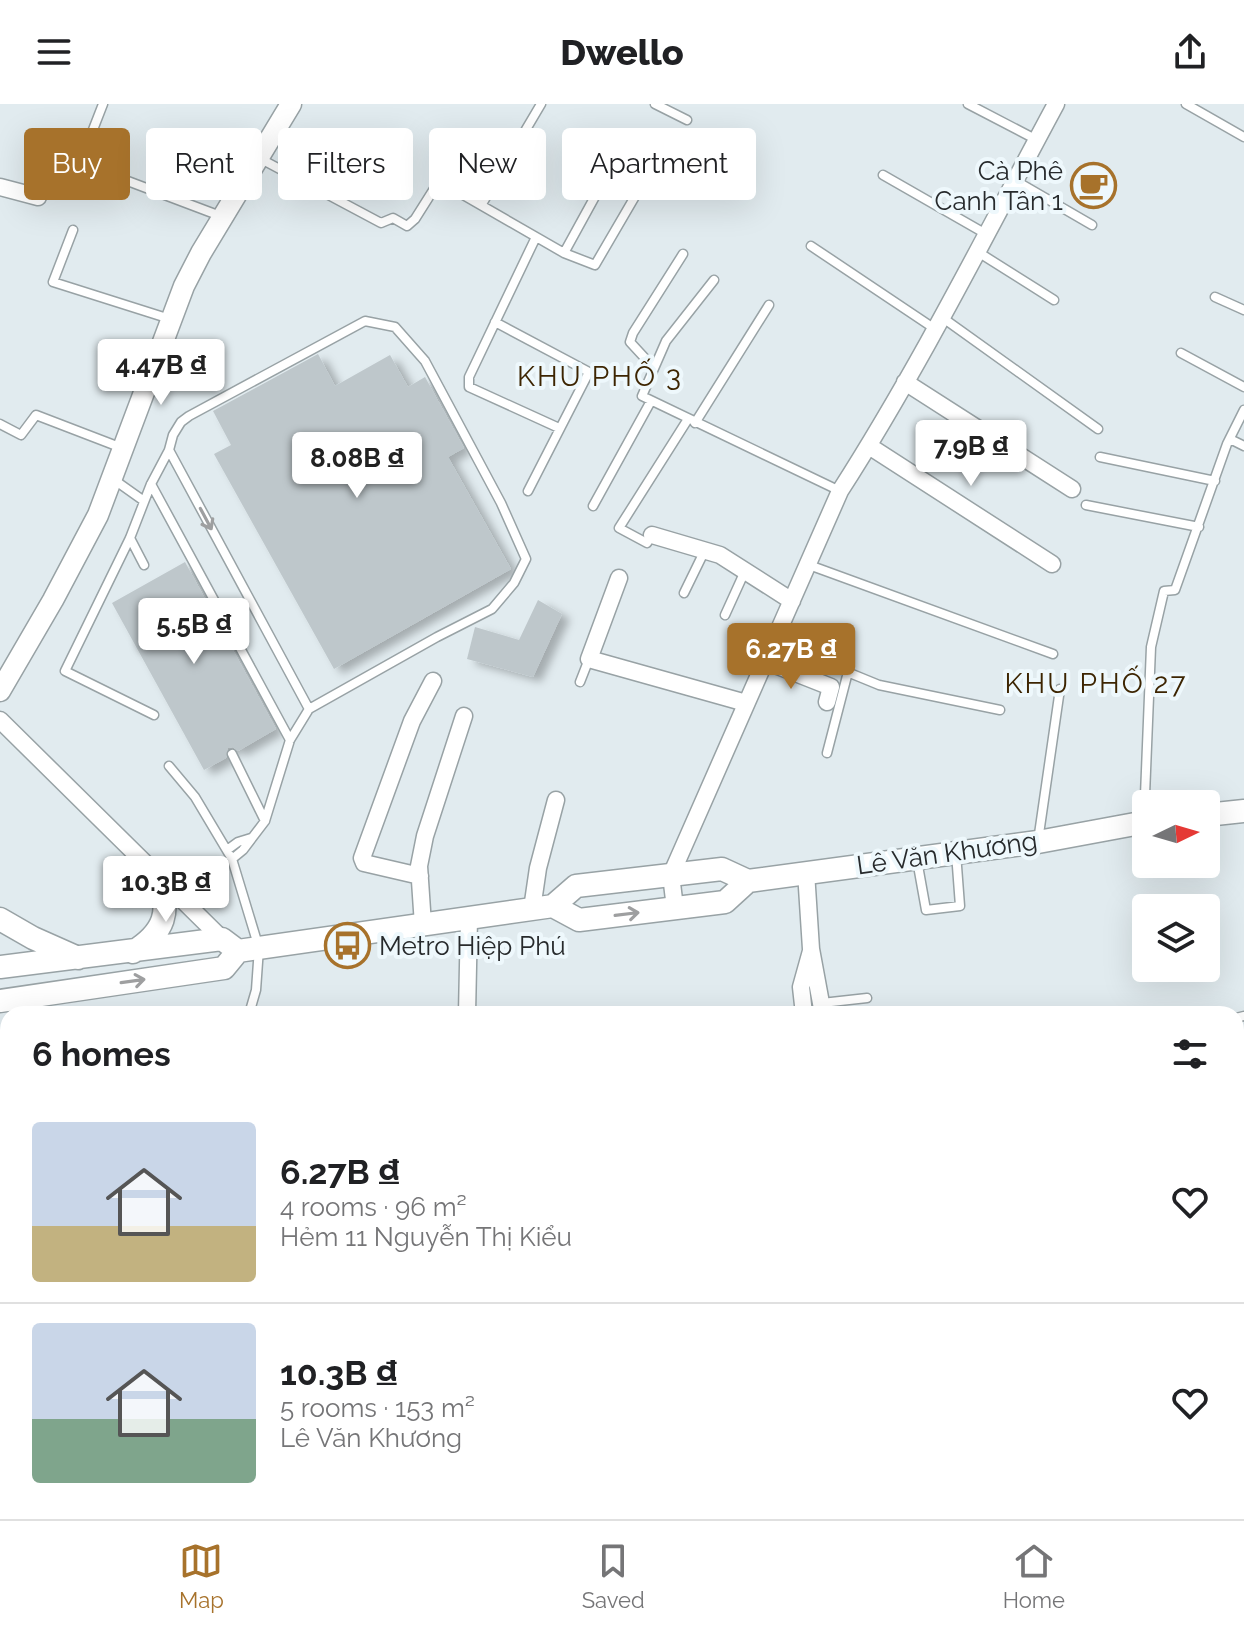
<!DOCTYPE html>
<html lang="en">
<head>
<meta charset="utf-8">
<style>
	:root { --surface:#fff; --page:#f6f6f6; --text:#202124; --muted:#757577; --line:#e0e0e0; --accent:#a7722b }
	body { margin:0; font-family:Raleway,sans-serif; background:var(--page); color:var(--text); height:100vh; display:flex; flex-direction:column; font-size:30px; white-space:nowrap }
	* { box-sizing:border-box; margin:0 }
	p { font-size:26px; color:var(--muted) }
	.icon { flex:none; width:44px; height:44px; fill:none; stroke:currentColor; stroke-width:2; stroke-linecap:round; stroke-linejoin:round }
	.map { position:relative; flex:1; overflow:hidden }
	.sheet { position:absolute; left:0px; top:902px; width:1244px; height:514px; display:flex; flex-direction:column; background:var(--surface); border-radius:24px 24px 0 0; box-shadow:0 8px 32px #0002 }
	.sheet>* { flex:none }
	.top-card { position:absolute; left:24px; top:24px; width:800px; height:72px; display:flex; gap:16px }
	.needle { width:52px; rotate:85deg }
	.buttons { position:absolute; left:1132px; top:686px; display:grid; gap:16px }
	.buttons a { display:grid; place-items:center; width:88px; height:88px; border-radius:8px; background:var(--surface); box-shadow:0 8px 32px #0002; font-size:40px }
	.price { position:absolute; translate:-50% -68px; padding:0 18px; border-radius:8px; background:#fff; color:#222; font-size:26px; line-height:52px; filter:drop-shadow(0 2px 4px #0008) }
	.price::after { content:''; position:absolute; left:50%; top:48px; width:24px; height:18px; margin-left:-12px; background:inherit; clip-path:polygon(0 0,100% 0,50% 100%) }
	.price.current { background:var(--accent); color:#fff }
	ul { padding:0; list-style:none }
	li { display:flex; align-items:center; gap:24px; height:200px; padding:0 32px }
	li+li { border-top:2px solid var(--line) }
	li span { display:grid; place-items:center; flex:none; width:224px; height:160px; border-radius:8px; color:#555 }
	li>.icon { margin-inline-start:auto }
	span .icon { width:96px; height:96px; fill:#fffc; stroke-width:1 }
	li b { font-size:34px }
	h2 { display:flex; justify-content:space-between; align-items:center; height:96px; padding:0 32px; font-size:34px }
	.tag { padding:0 28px; border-radius:8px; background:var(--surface); box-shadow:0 8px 32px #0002; font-size:28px; line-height:72px }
	.tag.current { background:var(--accent); color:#fff }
	header { display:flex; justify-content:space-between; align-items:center; height:104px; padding:0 32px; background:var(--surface); font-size:36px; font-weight:800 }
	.tabs { display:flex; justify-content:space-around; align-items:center; height:112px; border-top:2px solid var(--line); background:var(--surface); font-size:22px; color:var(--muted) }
	.tabs a { display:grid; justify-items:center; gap:4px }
	.tabs .current { color:var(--accent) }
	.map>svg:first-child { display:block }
	.building { fill:#bec7cb; filter:url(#shadow) }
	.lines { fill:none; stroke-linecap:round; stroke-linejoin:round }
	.service-casing { stroke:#98a2a5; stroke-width:11 }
	.minor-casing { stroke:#98a2a5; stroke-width:19 }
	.tertiary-casing { stroke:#98a2a5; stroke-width:23 }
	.secondary-casing { stroke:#98a2a5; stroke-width:25 }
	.trunk-casing { stroke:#98a2a5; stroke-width:29 }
	.service { stroke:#fff; stroke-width:8 }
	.minor { stroke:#fff; stroke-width:16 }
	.tertiary { stroke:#fff; stroke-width:20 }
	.secondary { stroke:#fff; stroke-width:22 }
	.trunk { stroke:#fff; stroke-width:26 }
	.oneway { stroke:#9e9fa0 }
	.labels { text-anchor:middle; stroke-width:8; stroke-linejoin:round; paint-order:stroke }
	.poi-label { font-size:26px; fill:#272a2c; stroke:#eef8fc; text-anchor:end }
	.street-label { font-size:26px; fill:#272a2c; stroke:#eef8fc }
	.neighbourhood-label { font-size:28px; letter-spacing:2px; fill:#3d2502; stroke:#eef8fc }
</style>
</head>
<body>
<header><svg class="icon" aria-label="menu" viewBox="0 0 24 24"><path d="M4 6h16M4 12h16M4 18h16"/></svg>Dwello<svg class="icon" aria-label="share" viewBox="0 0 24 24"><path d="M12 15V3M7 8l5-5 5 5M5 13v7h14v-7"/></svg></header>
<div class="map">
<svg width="1244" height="1415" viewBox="0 0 1244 1415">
	<defs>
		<filter id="shadow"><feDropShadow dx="8" dy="5" stdDeviation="4" flood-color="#0004"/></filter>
	</defs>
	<rect width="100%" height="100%" fill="#e1ebef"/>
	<!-- building -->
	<path class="building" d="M318 250 335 282 390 251 408 283 425 273 464 344 448 353 511 465 334 565 214 350 231 341 213 307Z
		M185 458 276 625 238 647 233 643 228 644 226 654 204 666 112 499Z
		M538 496 562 510 533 573 467 555 475 523 519 536Z"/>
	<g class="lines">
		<defs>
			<path id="service" d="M103 0 80 59 223 113
				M655 0 687 16
				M968 0 1037 36
				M1186 0 1244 33
				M259 54 381 119 393 114 407 122 415 115 439 77 564 149 595 161 658 53
				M883 71 986 130
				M1016 77 1092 121
				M482 100 541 0
				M73 126 53 178 170 215
				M536 133 469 273V283L559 324
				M811 142 935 225
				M978 148 1054 196
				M564 149 626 36
				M714 176 666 237 642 292 840 387
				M1215 193 1244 206
				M943 214 1098 325
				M495 218 589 268 528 387
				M1181 249 1244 283
				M654 264 630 238 633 229 683 150
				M695 319 769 201
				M0 320 21 331 36 311 122 344
				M1230 335 1244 342
				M169 346 309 605
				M1100 353 1215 377
				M113 375 144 397
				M151 380 290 636
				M1086 401 1199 423
				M593 402 651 297
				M652 431 647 439 619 424 688 315
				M130 434 144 461
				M809 461 1053 550
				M684 489 705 446
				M725 511 745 467
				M774 538 879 581 1000 606
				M580 578 589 555
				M154 611 65 567 130 434 151 380 169 346 173 331 181 318 189 312 365 217 395 223 425 257 501 399 526 455 514 479 492 505 437 533 309 605 290 636 265 717 243 746 232 755
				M827 649 848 568
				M232 650 265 717
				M169 662 195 693 232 755 259 844 256 886 249 910
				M1144 716 1151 543 1164 487 1175 486 1227 340 1244 306
				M1038 737 1060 585
				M227 746 238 738 251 734
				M917 756 926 806 960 802 956 749
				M822 899 867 894
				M1236 914 1244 912
				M1236 1037H1244
				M563 1408 564 1415
				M1078 1408 1079 1415
				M198 1415 203 1408"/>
			<path id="minor" d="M0 83 38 93
				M905 278 1072 385
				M869 342 1052 460
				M652 431 720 451 792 497
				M619 474 589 555 746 599
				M765 557 831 583 827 598
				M0 616 222 835
				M806 768 811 845 823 910
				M420 772 364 759 362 754 412 617 433 577
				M675 804 671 771 840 387C920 262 986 130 1056 0
				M532 805 538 764 556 696
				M423 821 419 762 425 732 464 612
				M467 910 469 814
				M804 910 801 883 811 847
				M484 1408H515
				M881 1408 882 1415
				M375 1415 377 1408"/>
			<path id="tertiary" d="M0 587 53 496 98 411 184 182 201 149 291 0"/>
			<path id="secondary" d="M1206 711 1244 707
				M553 802 579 816 725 798 748 777 1038 738 1146 718
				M0 815 33 834 78 854
				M133 848C165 828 171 808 159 772
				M0 863 222 835 238 847 553 802 576 782 722 765 748 777
				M0 897 224 864 238 847"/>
			<path id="trunk" d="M0 942 8 983
				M0 1044 8 1147
				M36 1408 37 1415"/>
		</defs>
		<!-- service casing -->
		<use href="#service" class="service-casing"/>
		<!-- minor casing -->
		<use href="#minor" class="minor-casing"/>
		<!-- tertiary casing -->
		<use href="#tertiary" class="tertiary-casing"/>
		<!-- secondary casing -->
		<use href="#secondary" class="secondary-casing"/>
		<!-- trunk casing -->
		<use href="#trunk" class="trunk-casing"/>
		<!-- service -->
		<use href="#service" class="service"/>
		<!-- minor -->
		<use href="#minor" class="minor"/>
		<!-- tertiary -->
		<use href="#tertiary" class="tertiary"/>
		<!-- secondary -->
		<use href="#secondary" class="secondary"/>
		<!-- trunk -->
		<use href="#trunk" class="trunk"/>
	</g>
	<!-- one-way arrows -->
	<defs><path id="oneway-shaft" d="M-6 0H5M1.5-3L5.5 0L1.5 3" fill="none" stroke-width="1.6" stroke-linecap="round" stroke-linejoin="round" transform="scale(2)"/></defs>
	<g class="oneway">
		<use href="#oneway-shaft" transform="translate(206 415) rotate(62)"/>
		<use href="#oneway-shaft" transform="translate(627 810) rotate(-7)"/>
		<use href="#oneway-shaft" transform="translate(133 877) rotate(-8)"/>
	</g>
	<!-- icons -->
	<defs>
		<symbol id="cafe-ring" viewBox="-11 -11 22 22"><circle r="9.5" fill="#eef8fc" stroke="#a7722b" stroke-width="1.5"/><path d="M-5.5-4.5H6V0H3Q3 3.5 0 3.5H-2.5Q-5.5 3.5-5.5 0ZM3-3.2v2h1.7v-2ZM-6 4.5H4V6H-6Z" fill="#a7722b"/></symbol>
		<symbol id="bus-ring" viewBox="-11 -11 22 22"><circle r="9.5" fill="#eef8fc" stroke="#a7722b" stroke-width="1.5"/><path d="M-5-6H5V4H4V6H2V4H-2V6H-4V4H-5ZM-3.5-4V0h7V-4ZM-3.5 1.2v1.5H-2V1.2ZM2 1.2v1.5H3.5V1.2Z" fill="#a7722b"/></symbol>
	</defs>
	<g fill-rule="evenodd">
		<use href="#cafe-ring" x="1068" y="56" width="51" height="51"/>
		<use href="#bus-ring" x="322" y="816" width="51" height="51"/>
	</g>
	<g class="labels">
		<!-- poi labels -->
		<g class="poi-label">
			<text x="1063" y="76">Cà Phê<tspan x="1063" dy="30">Canh Tân 1</tspan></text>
			<text x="379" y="851" text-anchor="start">Metro Hiệp Phú</text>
		</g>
		<!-- street labels -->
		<g class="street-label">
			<text transform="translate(947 749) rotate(-8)" y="9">Lê Văn Khương</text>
		</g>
		<!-- neighbourhood labels -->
		<g class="neighbourhood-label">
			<text x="600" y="282">KHU PHỐ 3</text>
			<text x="1096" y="589">KHU PHỐ 27</text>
		</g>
	</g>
</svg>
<div class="buttons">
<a><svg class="needle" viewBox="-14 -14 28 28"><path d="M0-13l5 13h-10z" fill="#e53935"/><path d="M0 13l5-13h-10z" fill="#757577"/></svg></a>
<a><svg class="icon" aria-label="layers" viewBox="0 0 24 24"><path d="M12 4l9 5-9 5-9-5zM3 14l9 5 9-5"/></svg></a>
</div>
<b class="price" style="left:161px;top:303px">4.47B ₫</b>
<b class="price" style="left:971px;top:384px">7.9B ₫</b>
<b class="price" style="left:357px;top:396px">8.08B ₫</b>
<b class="price" style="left:194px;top:562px">5.5B ₫</b>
<b class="price current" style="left:791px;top:587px">6.27B ₫</b>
<b class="price" style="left:166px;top:820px">10.3B ₫</b>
<div class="top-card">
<a class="tag current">Buy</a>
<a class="tag">Rent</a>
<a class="tag">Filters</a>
<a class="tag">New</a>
<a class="tag">Apartment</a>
</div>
<section class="sheet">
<h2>6 homes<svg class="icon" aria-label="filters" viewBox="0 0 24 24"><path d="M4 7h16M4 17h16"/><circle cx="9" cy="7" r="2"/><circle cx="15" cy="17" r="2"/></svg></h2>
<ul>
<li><span style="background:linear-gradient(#c9d6e8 65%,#c2b280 0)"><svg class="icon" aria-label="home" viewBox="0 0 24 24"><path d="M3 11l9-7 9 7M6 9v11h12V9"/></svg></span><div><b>6.27B ₫</b><p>4 rooms · 96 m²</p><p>Hẻm 11 Nguyễn Thị Kiểu</p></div><svg class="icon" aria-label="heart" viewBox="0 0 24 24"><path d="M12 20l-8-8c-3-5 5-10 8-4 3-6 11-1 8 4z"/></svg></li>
<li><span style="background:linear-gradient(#c9d6e8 60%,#7fa58c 0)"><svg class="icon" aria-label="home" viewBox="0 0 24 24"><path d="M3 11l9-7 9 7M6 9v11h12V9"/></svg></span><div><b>10.3B ₫</b><p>5 rooms · 153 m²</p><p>Lê Văn Khương</p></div><svg class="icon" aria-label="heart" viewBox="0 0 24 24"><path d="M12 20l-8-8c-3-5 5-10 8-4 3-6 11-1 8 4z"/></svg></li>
</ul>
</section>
</div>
<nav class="tabs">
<a class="current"><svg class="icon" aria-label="map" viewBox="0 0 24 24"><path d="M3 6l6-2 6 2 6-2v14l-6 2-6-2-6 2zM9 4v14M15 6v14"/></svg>Map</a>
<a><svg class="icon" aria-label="saved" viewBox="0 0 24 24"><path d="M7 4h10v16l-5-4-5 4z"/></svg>Saved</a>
<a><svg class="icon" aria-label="home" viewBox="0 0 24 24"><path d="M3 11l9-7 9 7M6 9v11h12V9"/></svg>Home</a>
</nav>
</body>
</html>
